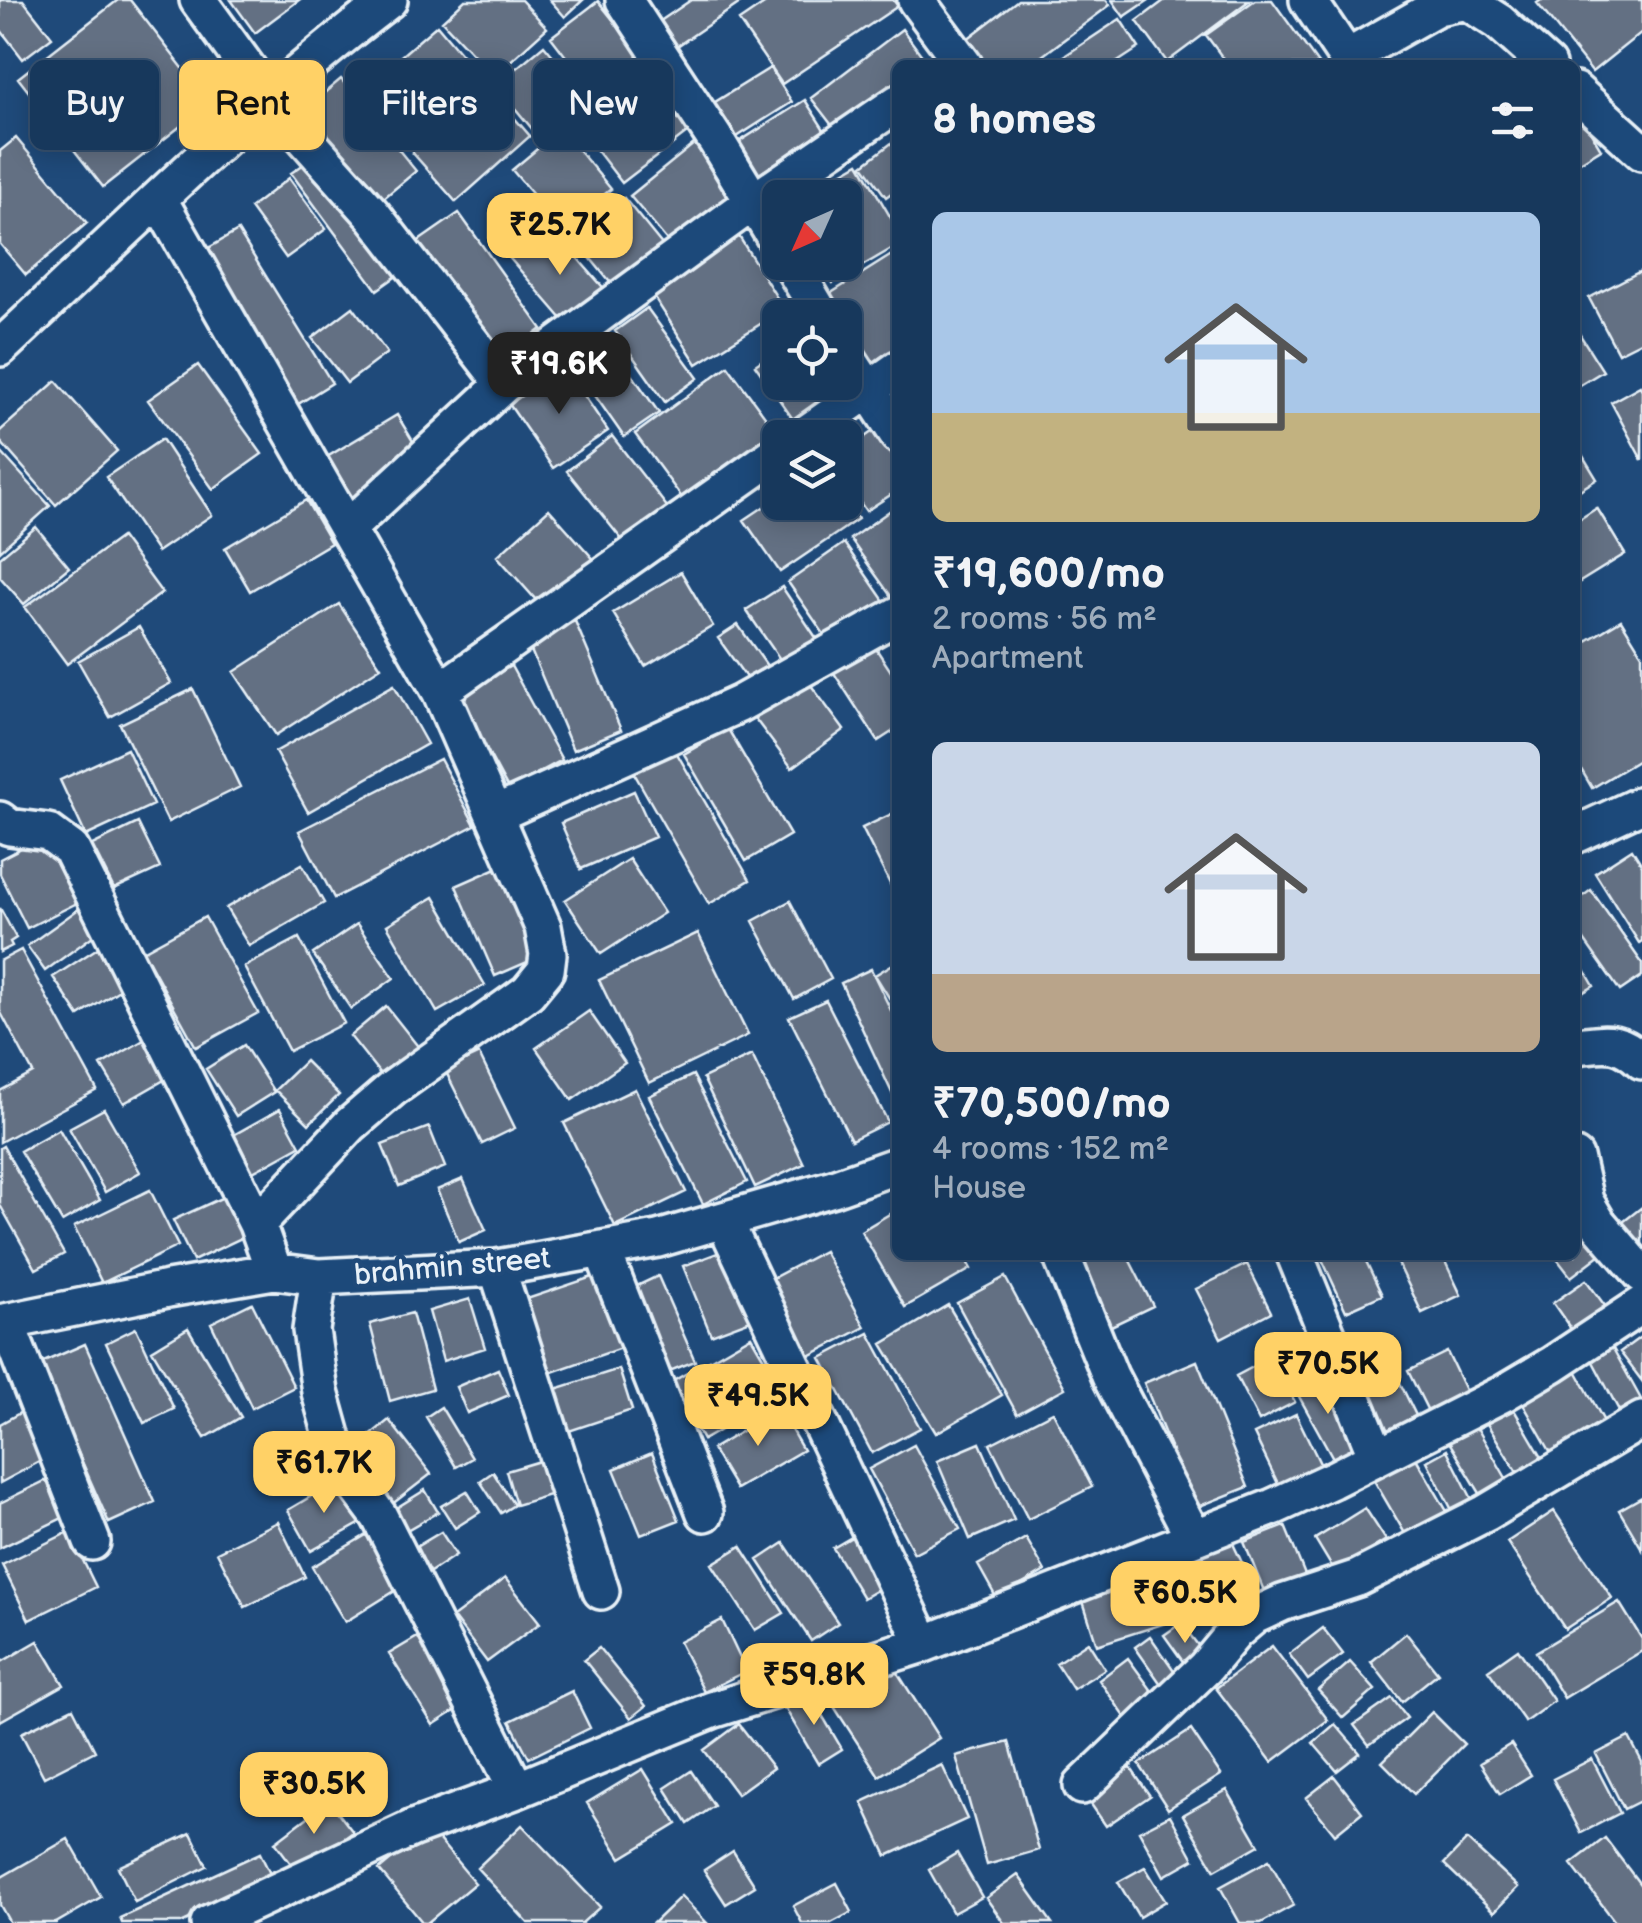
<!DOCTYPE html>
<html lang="en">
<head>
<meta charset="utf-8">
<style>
	:root { --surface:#17385c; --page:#244365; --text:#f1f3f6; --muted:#9eacbb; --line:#365272; --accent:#ffd166 }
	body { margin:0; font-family:"Balsamiq Sans",sans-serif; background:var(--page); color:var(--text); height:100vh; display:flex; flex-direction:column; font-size:38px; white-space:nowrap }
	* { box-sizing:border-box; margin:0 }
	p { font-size:32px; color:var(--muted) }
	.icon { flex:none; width:55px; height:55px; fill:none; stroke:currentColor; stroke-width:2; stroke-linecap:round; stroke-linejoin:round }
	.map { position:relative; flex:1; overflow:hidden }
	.sheet { position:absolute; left:892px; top:60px; width:688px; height:1200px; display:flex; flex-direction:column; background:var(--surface); border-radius:15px; box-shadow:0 5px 25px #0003,0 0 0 2px var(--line) }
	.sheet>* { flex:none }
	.hud { position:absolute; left:30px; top:60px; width:712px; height:90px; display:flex; gap:20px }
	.needle { width:65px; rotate:225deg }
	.fabs { position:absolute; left:762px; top:180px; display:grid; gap:20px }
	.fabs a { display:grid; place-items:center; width:100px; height:100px; border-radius:15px; background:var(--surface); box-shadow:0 5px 25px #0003,0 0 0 2px var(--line); font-size:50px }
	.price { position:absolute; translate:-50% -85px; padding:0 22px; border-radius:20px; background:var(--accent); color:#111; font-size:32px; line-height:65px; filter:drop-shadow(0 2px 5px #0008) }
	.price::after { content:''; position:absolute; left:50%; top:60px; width:30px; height:22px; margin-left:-15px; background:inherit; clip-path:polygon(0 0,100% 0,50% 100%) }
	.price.selected { background:#222; color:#fff }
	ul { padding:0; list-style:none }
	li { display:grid; align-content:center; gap:20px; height:530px; padding:0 40px }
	li span { display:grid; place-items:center; height:310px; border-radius:15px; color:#555 }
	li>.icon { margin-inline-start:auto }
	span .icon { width:180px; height:180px; fill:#fffc; stroke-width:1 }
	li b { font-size:42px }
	h2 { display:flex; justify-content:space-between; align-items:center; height:120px; padding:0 40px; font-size:42px }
	.chip { padding:0 35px; border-radius:15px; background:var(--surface); box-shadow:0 5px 25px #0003,0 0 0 2px var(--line); font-size:35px; line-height:90px }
	.chip.selected { background:var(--accent); color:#111 }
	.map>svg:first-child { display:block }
	.building { fill:#647083; stroke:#e8f1f8; stroke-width:2.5 }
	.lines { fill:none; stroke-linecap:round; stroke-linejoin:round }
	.minor-casing { stroke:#e8f1f8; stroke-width:42 }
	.minor { stroke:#1f4a7a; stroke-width:35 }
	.labels { text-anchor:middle; stroke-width:9; stroke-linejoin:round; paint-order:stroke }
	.street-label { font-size:30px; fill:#e8f1f8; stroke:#1f4a7a }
</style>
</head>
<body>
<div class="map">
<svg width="1642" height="1923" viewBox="0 0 1642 1923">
	<rect width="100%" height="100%" fill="#1f4a7a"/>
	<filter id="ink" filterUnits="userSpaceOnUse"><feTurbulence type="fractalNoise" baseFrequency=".01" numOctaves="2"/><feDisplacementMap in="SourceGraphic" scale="20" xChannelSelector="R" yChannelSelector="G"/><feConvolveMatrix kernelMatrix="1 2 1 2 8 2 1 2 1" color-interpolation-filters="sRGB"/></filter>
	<g filter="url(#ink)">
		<!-- building -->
		<path class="building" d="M0 0H23L52 37 23 59 0 29Z
			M118 0H130L210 103 103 187 18 78Z
			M231 0H299L255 33Z
			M465 0H521L547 28 494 76 442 21Z
			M550 0H583L565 17Z
			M691 0H737L740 3 667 53 650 28Z
			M770 0H893L898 6 782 84 739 21Z
			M1018 0H1106L1110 5 1030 65H973L958 46Z
			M1112 0H1149L1124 17Z
			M1165 0H1250L1167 62 1137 21Z
			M1255 0H1272L1319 65H1228L1206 35Z
			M1541 0H1642V32L1592 72 1537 3Z
			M598 1 642 56 594 93 551 37Z
			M1120 19 1139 48 1113 65H1051Z
			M437 25 485 82 414 143 366 86Z
			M902 29 929 65H898V115L851 150 811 98Z
			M544 45 586 95 538 136 496 85Z
			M654 62 700 123 622 183 575 122Z
			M770 68 792 102 729 142 707 107Z
			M341 79 416 171 379 202 304 110Z
			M487 86 530 136 456 202 412 152Z
			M805 100 841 156 767 203 731 147Z
			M1583 119 1601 149 1575 165V124Z
			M561 129 611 189 562 229 512 170Z
			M16 138 87 223 26 275 0 244V151Z
			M898 138V188L886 197 863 165Z
			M700 139 749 199 680 256 630 196Z
			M316 156 401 273 377 290 291 173Z
			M859 163 898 230V245L833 283 821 262H845V198H799Z
			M289 178 326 229 286 258 250 208Z
			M624 198 672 257 622 297 574 238Z
			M459 213 542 329 495 364 410 247Z
			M545 221 615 301 575 334 506 254Z
			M735 230 784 309 697 364 647 286Z
			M238 231 332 383 295 406 200 253Z
			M898 251V360L865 379 845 346V318H827L817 302Z
			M1639 272 1642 277V341L1618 353 1589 298Z
			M353 307 387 353 347 383 312 338Z
			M647 308 698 378 665 402 615 331Z
			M1575 327 1603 371 1575 388Z
			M610 343 659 413 624 437 575 367Z
			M780 348V382H844L854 396 802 432 755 365Z
			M198 365 262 454 213 489 148 400Z
			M728 366 781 438 691 510 635 434Z
			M565 367 608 431 553 468 509 404Z
			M56 381 117 451 56 505 0 441V431Z
			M1640 386 1642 390V460L1611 402Z
			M397 415 422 456 353 498 327 457Z
			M879 427 898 454V490L866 511 845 481V451Z
			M612 436 675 517 631 551 567 471Z
			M162 439 212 515 157 552 106 477Z
			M1575 443 1597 479 1575 493Z
			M0 451 50 506 0 551Z
			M780 496V502H845V500L858 519 780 572 744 520Z
			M306 500 331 543 250 591 225 548Z
			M898 505V596L893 599 850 539Z
			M1597 508 1625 554 1575 585V522Z
			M549 509 597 563 545 610 497 556Z
			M36 527 69 567 24 604 0 577V557Z
			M121 537 162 593 67 664 25 607Z
			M844 543 884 601 828 640 788 582Z
			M681 572 713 626 645 666 613 613Z
			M782 587 821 645 786 668 746 610Z
			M339 604 381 667 276 735 234 672Z
			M1621 620 1642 654V758L1592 788 1575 759V648Z
			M575 621 621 730 573 750 527 641Z
			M738 625 770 670 750 683 718 638Z
			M139 627 171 683 110 717 78 661Z
			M873 644 898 682V728L878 741 832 670Z
			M511 666 562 760 508 789 457 695Z
			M805 677 844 730 792 768 753 716Z
			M394 685 427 744 308 812 275 752Z
			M193 689 240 787 168 822 120 724Z
			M728 729 790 835 746 861 684 754Z
			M127 749 153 805 86 836 60 780Z
			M675 750 750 880 709 904 634 773Z
			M440 759 475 825 334 898 299 831Z
			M634 791 655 837 581 869 561 823Z
			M898 811V900L862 828Z
			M138 823 160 868 114 889 92 845Z
			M43 837 77 903 27 928 0 874V859Z
			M1632 849 1642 865V941L1639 943 1595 873Z
			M629 859 664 913 601 954 565 900Z
			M302 864 324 903 249 946 226 908Z
			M499 867 539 957 495 976 456 886Z
			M1591 890 1642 963V976L1620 991 1575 927V902Z
			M434 897 485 985 437 1012 387 925Z
			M790 901 831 979 794 999 753 921Z
			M0 908 16 938 10 942 12 946 0 952Z
			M80 908 97 933 45 971 27 946Z
			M205 917 258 1013 196 1047 143 951Z
			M357 924 394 978 351 1009 313 954Z
			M698 933 748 1035 649 1083 599 980Z
			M299 938 344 1023 289 1051 244 967Z
			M107 942 133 981 79 1016 53 977Z
			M21 950 97 1090 0 1142V1091L33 1073 0 1011V961Z
			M1575 953 1594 986 1575 997Z
			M898 961V1012L875 975Z
			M871 969 898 1025V1106L841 983Z
			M826 1000 888 1122 851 1140 789 1017Z
			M386 1006 424 1054 388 1084 350 1036Z
			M589 1011 625 1063 572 1100 536 1048Z
			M156 1033 178 1072 124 1103 101 1065Z
			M244 1045 274 1092 236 1116 206 1069Z
			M479 1054 515 1128 482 1144 445 1070Z
			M752 1055 804 1164 755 1187 703 1078Z
			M305 1061 339 1095 309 1124 275 1090Z
			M693 1075 747 1182 703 1204 649 1096Z
			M635 1089 686 1192 615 1226 564 1123Z
			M104 1109 140 1172 105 1192 69 1128Z
			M280 1109 300 1146 251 1173 230 1137Z
			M429 1127 445 1167 399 1186 382 1145Z
			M59 1129 100 1200 62 1222 20 1151Z
			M3 1146 64 1254 36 1269 0 1205V1148Z
			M463 1179 486 1230 459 1242 437 1190Z
			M150 1190 178 1246 102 1283 74 1227Z
			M230 1194 250 1234 193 1261 173 1220Z
			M1642 1207V1264L1614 1229Z
			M898 1209V1255H963L971 1269 905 1307 861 1231Z
			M1575 1212 1605 1251 1571 1277 1554 1255H1575Z
			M728 1249 756 1318 711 1335 683 1266Z
			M824 1251 865 1327 809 1356 769 1280Z
			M1074 1255H1127L1153 1306 1109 1327Z
			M1320 1255H1363L1382 1295 1346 1311Z
			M1394 1255H1442L1461 1295 1422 1313Z
			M1247 1264 1271 1312 1221 1338 1196 1289Z
			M595 1276 621 1348 541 1376 515 1303Z
			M658 1276 695 1361 662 1374 626 1291Z
			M1005 1277 1065 1388 1017 1414 957 1303Z
			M1586 1280 1611 1314 1577 1338 1553 1303Z
			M470 1299 485 1348 443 1361 429 1311Z
			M252 1303 294 1387 252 1408 211 1323Z
			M948 1305 1002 1395 936 1433 882 1344Z
			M412 1313 432 1389 390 1401 370 1324Z
			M136 1328 174 1409 144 1423 106 1343Z
			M188 1328 241 1417 205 1438 152 1350Z
			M869 1333 920 1428 872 1453 821 1358Z
			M751 1336 784 1393 703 1440 670 1383Z
			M1642 1336V1381L1620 1352Z
			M85 1344 155 1502 109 1523 39 1364Z
			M1611 1345 1642 1401V1407L1623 1418 1590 1356Z
			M1383 1348 1424 1432 1395 1446 1354 1362Z
			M1447 1352 1473 1407 1435 1425 1408 1371Z
			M1272 1357 1295 1402 1259 1421 1236 1376Z
			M1197 1361 1248 1487 1195 1508 1144 1383Z
			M1573 1365 1607 1427 1553 1456 1518 1395Z
			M1318 1368 1364 1453 1338 1467 1291 1382Z
			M498 1369 509 1395 467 1413 456 1387Z
			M619 1369 632 1410 563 1433 549 1391Z
			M1510 1403 1543 1459 1518 1474 1484 1419Z
			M441 1407 472 1458 456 1467 426 1417Z
			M779 1409 803 1450 736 1489 712 1449Z
			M25 1410 50 1456 0 1483V1424Z
			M1053 1412 1092 1487 1028 1519 990 1444Z
			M1296 1414 1327 1478 1285 1498 1254 1434Z
			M389 1420 431 1474 391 1505 349 1452Z
			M1476 1426 1510 1485 1484 1500 1449 1442Z
			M980 1443 1014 1520 970 1539 937 1461Z
			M914 1445 960 1529 914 1553 869 1469Z
			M1447 1450 1475 1505 1455 1516 1427 1461Z
			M652 1453 679 1520 641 1535 614 1469Z
			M1413 1453 1448 1513 1407 1537 1372 1477Z
			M543 1460 553 1494 516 1505 506 1471Z
			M493 1472 514 1505 501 1513 480 1481Z
			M53 1477 71 1514 0 1548V1503Z
			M337 1481 361 1523 311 1551 288 1510Z
			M425 1490 438 1512 405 1531 393 1510Z
			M467 1491 480 1512 455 1528 441 1506Z
			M1642 1497V1549L1619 1510Z
			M1365 1508 1386 1540 1335 1572 1315 1539Z
			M1554 1511 1612 1598 1565 1629 1507 1542Z
			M278 1522 305 1577 245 1607 217 1552Z
			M1285 1526 1307 1580 1266 1596 1244 1542Z
			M373 1531 406 1584 345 1622 312 1567Z
			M862 1531 892 1581 863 1598 833 1548Z
			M1227 1531 1254 1588 1225 1602 1198 1545Z
			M69 1532 96 1587 29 1620 2 1565Z
			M441 1532 456 1555 427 1574 411 1550Z
			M1026 1538 1045 1571 997 1599 978 1565Z
			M784 1543 838 1623 811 1641 758 1560Z
			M741 1546 784 1613 755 1630 712 1564Z
			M1194 1546 1214 1589 1184 1602 1165 1558Z
			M1151 1570 1169 1622 1097 1645 1080 1592Z
			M505 1578 540 1623 487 1662 453 1617Z
			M1619 1602 1642 1639V1651L1564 1698 1536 1652Z
			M722 1620 746 1671 704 1692 679 1642Z
			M1181 1623 1207 1657 1189 1670 1164 1635Z
			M1323 1628 1343 1654 1308 1680 1289 1654Z
			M426 1632 469 1702 433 1725 389 1654Z
			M1406 1633 1438 1673 1402 1702 1371 1662Z
			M1150 1636 1178 1676 1163 1687 1135 1647Z
			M38 1641 64 1685 0 1721V1663Z
			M1088 1642 1105 1669 1073 1689 1056 1663Z
			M1272 1646 1328 1720 1272 1762 1216 1688Z
			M599 1648 646 1706 631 1718 584 1660Z
			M1518 1649 1554 1701 1525 1722 1488 1670Z
			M1128 1658 1158 1699 1128 1721 1099 1680Z
			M1350 1662 1375 1690 1343 1718 1318 1690Z
			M892 1664 939 1738 879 1776 831 1702Z
			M572 1691 590 1728 529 1758 510 1721Z
			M809 1693 842 1749 818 1764 785 1708Z
			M1392 1698 1407 1718 1369 1745 1354 1725Z
			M73 1708 95 1751 44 1777 21 1733Z
			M1432 1712 1464 1744 1414 1794 1382 1762Z
			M739 1724 773 1768 737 1794 704 1750Z
			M1335 1724 1360 1753 1337 1771 1313 1743Z
			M1191 1730 1221 1775 1168 1809 1139 1764Z
			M1629 1737 1642 1762V1800L1624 1809 1596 1754Z
			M1009 1742 1039 1850 987 1865 956 1756Z
			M1511 1744 1531 1775 1500 1794 1480 1763Z
			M1592 1759 1620 1813 1581 1833 1553 1779Z
			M1128 1764 1150 1796 1106 1826 1084 1794Z
			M942 1765 967 1819 887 1856 862 1802Z
			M643 1769 677 1824 621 1858 587 1803Z
			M691 1771 714 1806 688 1824 665 1788Z
			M1334 1776 1362 1812 1335 1834 1306 1798Z
			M1227 1790 1259 1845 1215 1870 1183 1815Z
			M329 1801 353 1832 298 1873 275 1842Z
			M1170 1815 1194 1859 1164 1876 1139 1831Z
			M522 1825 600 1907 582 1923H528L477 1868Z
			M429 1828 475 1883 427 1923H423L379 1870Z
			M191 1833 207 1866 135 1902 118 1867Z
			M1605 1838 1642 1887V1923H1616L1571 1864Z
			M68 1839 101 1897 56 1923H10L0 1905V1878Z
			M1467 1840 1518 1887 1494 1912 1444 1864Z
			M733 1851 755 1886 726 1904 704 1870Z
			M260 1853 273 1880 181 1923H122L120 1918Z
			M957 1853 982 1897 953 1913 929 1870Z
			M1269 1860 1294 1905 1261 1923H1240L1220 1887Z
			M1145 1867 1166 1901 1139 1917 1118 1882Z
			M1018 1875 1052 1923H1004L986 1898Z
			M837 1883 852 1912 831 1923H802L793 1906Z
			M681 1896 707 1923H653Z"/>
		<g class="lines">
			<defs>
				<path id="minor" d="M198 0 269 98 374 216 504 384
					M624 0 717 142 780 246
					M916 0 964 65
					M1308 0 1347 58 1348 65
					M1347 58 1437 7 1466 1 1499 22 1547 65
					M1575 91 1642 152
					M159 200 440 691 543 927 548 954 546 970 528 992 392 1089 350 1125 257 1224
					M790 262 823 318
					M0 348C127 229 251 105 389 0
					M845 354 898 435
					M800 438 898 369
					M348 528 504 384 753 202 898 103
					M440 691 780 451
					M494 815 739 704 898 615
					M0 820 9 827 48 832 71 849 257 1224 274 1271
					M1575 835 1642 804
					M1575 1046C1606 1043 1618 1038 1642 1061
					M1575 1157 1585 1201 1598 1223 1642 1274
					M724 1220 924 1644
					M602 1249 705 1513
					M1061 1255 1110 1376 1194 1538
					M1295 1255 1377 1457
					M497 1268 601 1591
					M319 1277 311 1330 320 1392 335 1446 350 1477 379 1516 517 1790
					M6 1322 92 1542
					M0 1323 168 1289 274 1271 319 1277 497 1268 658 1239 833 1188 898 1165
					M1082 1786 1205 1668 1235 1632 1254 1616 1282 1603 1358 1578 1486 1513 1642 1420
					M209 1923 413 1828 517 1790 712 1710 924 1644 1273 1507 1332 1480 1504 1393 1553 1364 1642 1305"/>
			</defs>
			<!-- minor casing -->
			<use href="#minor" class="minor-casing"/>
			<!-- minor -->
			<use href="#minor" class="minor"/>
		</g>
	</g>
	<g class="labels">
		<!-- street labels -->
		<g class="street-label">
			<text transform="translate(452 1266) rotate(-5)" y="10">brahmin street</text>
		</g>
	</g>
</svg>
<div class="fabs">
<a><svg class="needle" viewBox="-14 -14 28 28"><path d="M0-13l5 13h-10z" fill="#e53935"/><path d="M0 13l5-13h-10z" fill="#9eacbb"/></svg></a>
<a><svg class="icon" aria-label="locate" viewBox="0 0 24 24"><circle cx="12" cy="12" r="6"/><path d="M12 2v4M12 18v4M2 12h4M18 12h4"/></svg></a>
<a><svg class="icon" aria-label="layers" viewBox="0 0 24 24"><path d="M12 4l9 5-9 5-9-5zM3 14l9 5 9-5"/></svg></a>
</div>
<b class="price" style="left:560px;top:278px">₹25.7K</b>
<b class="price selected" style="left:559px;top:417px">₹19.6K</b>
<b class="price" style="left:1328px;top:1417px">₹70.5K</b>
<b class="price" style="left:758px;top:1449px">₹49.5K</b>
<b class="price" style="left:324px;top:1516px">₹61.7K</b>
<b class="price" style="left:1185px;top:1646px">₹60.5K</b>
<b class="price" style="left:814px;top:1728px">₹59.8K</b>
<b class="price" style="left:314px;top:1837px">₹30.5K</b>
<div class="hud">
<a class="chip">Buy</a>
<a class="chip selected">Rent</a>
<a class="chip">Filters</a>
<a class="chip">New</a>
</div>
<section class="sheet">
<h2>8 homes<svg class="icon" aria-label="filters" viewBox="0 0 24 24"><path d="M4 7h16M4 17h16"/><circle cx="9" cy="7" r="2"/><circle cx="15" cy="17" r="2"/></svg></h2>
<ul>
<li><span style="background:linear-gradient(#a9c7e8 65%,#c2b280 0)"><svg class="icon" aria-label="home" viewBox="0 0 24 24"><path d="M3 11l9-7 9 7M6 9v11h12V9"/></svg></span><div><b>₹19,600/mo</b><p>2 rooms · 56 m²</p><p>Apartment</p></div></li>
<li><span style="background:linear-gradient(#c9d6e8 75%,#b9a48a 0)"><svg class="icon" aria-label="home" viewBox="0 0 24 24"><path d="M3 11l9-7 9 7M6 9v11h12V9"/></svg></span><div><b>₹70,500/mo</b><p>4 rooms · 152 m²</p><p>House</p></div></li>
</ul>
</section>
</div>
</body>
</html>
